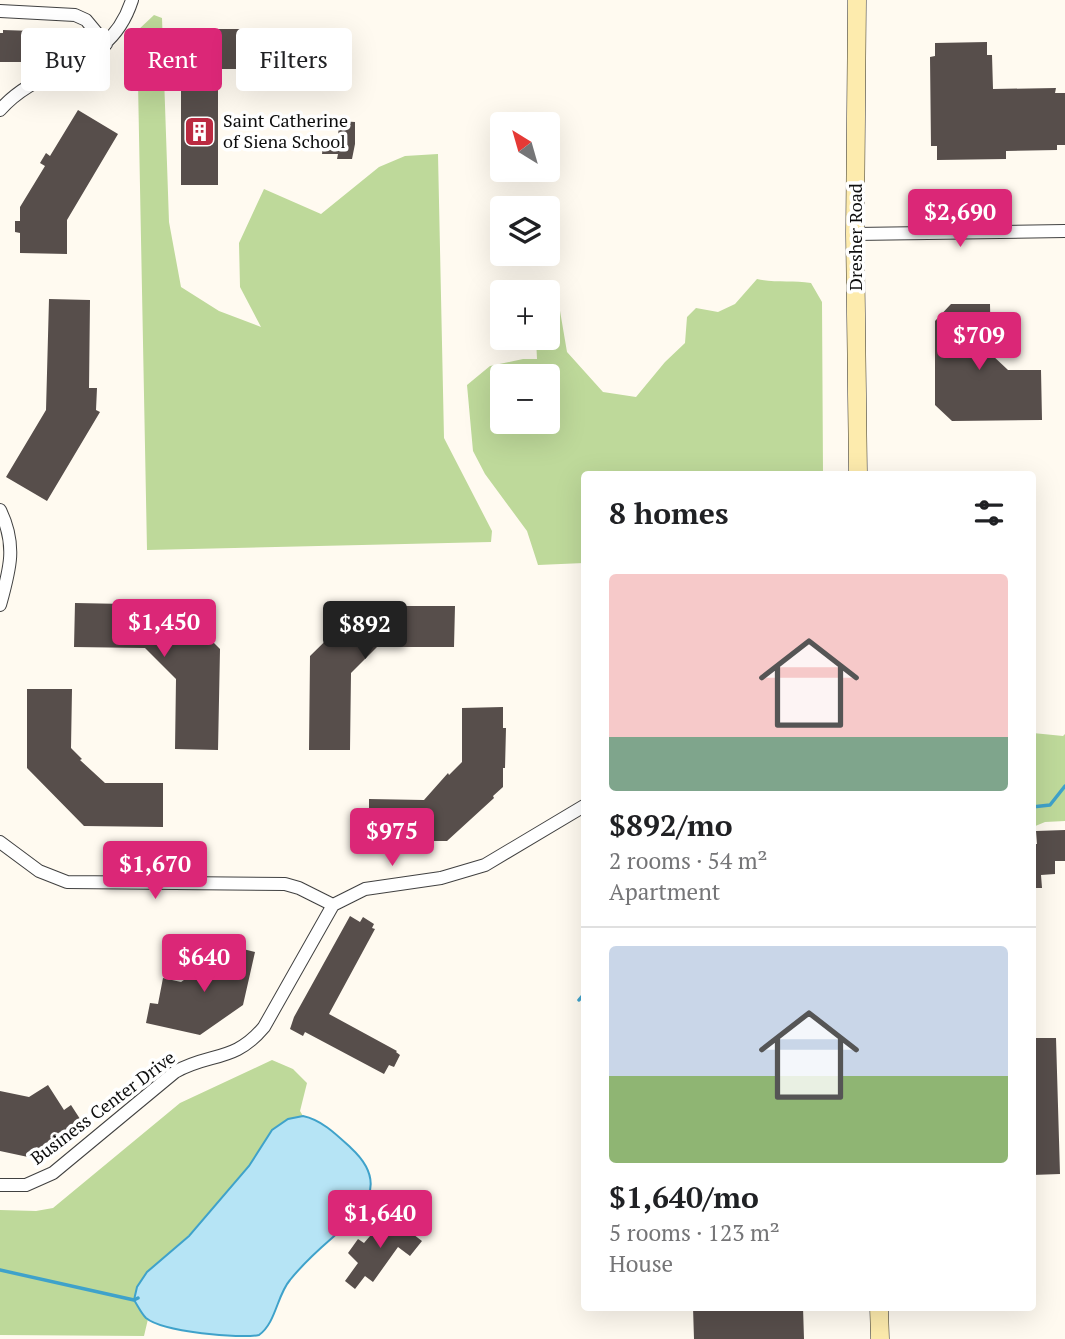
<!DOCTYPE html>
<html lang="en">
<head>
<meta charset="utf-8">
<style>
	:root { --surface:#fff; --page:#f6f6f6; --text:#202124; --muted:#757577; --line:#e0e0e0; --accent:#db2777 }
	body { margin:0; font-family:"PT Serif",serif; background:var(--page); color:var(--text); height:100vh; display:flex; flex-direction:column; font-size:26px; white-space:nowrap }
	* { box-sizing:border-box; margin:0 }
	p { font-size:23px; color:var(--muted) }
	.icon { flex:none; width:38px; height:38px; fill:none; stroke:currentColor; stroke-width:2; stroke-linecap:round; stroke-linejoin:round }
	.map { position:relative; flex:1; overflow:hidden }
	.sheet { position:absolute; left:581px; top:471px; width:455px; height:840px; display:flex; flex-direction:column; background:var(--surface); border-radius:7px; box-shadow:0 7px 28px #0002 }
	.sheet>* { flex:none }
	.banner { position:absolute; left:21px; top:28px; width:455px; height:63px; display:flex; gap:14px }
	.needle { width:46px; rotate:323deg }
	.tools { position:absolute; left:490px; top:112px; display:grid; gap:14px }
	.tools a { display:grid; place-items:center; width:70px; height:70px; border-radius:7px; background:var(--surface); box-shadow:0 7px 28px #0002; font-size:35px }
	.price { position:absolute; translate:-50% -60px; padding:0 16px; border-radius:7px; background:var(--accent); color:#fff; font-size:23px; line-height:46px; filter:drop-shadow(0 2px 4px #0008) }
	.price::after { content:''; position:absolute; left:50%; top:42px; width:21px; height:16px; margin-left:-10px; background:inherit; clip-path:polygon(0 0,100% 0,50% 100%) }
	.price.on { background:#222; color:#fff }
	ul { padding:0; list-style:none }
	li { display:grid; align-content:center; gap:14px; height:371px; padding:0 28px }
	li+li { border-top:2px solid var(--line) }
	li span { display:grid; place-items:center; height:217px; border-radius:7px; color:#555 }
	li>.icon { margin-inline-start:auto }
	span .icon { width:126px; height:126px; fill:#fffc; stroke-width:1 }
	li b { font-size:30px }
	h2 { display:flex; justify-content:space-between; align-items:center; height:84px; padding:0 28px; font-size:30px }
	.tag { padding:0 24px; border-radius:7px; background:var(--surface); box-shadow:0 7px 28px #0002; font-size:24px; line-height:63px }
	.tag.on { background:var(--accent); color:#fff }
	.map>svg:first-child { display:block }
	.forest { fill:#bed99a; fill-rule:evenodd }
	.water { fill:#b6e4f5; stroke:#3fa2ca; stroke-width:2 }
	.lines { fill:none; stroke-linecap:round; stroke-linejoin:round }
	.stream { stroke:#3fa2ca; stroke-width:3.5 }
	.building { fill:#574e4b }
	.street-casing { stroke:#414141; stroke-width:14 }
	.secondary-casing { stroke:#303030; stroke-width:19 }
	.street { stroke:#fff; stroke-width:12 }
	.secondary { stroke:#fdebad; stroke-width:18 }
	.labels { text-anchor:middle; stroke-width:7; stroke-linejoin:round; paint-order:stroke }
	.poi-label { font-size:18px; fill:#0e0e0e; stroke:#fff; text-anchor:start }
	.street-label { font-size:18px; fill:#0e0e0e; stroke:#fff }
</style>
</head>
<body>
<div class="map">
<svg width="1065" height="1339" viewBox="0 0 1065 1339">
	<rect width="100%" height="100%" fill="#fffaf0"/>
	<!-- forest -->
	<path class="forest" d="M154 15 162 18 169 222 181 287 219 311 261 327 240 287 239 243 264 189 321 214 379 167 405 156 438 154 444 438 492 531 491 542 147 550 137 31Z
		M757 279C775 283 793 280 811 283L822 302 823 474H584V563L538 565 527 531 485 474 473 451 467 385 490 366 523 359H537L536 338H548V292H537L538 287 550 283 559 305 567 352 603 392 636 397 665 362 685 343 687 317 696 308 718 312 735 304ZM502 376H548V422H502Z
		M1033 733 1063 736 1065 734V821L1045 822 1033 827Z
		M272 1060 293 1069 307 1083 300 1111 303 1116 288 1119 272 1130 249 1166 188 1236 147 1272 140 1310 148 1319 144 1336 0 1335V1210L36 1211 53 1208 180 1103Z"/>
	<!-- water -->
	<path class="water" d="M303 1116C322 1120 337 1135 351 1148 391 1185 363 1211 332 1238 317 1251 302 1265 290 1280 277 1295 276 1323 259 1335 240 1339 163 1332 146 1318 141 1313 138 1306 134 1300L137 1287 147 1272 189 1236 249 1166 272 1130 288 1119Z"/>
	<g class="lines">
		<!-- stream -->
		<path class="stream" d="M1032 807 1050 805 1065 786
			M579 1000 584 994
			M0 1270 134 1300 138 1298"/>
	</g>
	<!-- building -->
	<path class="building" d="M177 29H250V33H256V40H261V59H256V66H249V69H218V185H181V67H176Z
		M3 30 34 31 33 62H0V33H3Z
		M987 42V55H992L993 89 1056 88 1055 93H1065V145H1057V150L1006 151V159L937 160V146H931L930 57 935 56V43Z
		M78 110 118 134 67 220V254L20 253V233L15 232V221H20V207L45 166 40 163 46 153 50 156Z
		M339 121 355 122V144L352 159H337L338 154H322L324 137 338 138Z
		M49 299 90 300 89 388H97L96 410 100 412 47 501 6 477 46 410Z
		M951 304H990L991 354 1008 370H1041L1042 420 952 421 935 405V321Z
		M75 603 176 605 220 649 218 750 175 749 176 679 145 648 74 647Z
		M361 606H455L454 647H377L351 673 350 750H309L310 656Z
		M27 689H72L71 748 82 759 80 760 105 783H163V827L84 826 27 768Z
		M503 707V728H506L505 768H503V787L493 796 494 798 447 841H369V799L424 800 448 773 449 775 462 762V708Z
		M1065 830V861H1055V874L1041 875 1042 888H1032V844H1037L1036 831Z
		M350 916 360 922 363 917 374 924 372 928 375 929 329 1014 397 1051 396 1052 400 1055 394 1067 389 1065 384 1074 305 1032 303 1036 290 1029 294 1017Z
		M235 947 255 952 243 1005 200 1035 146 1023 150 1003 158 1004 163 978 181 982 203 967 206 950 233 956Z
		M1032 1038H1056L1060 1174 1032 1175Z
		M48 1085 64 1110 71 1105 82 1122 28 1157 0 1151V1091L29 1097Z
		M388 1215 422 1241 410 1256 398 1247 373 1282 365 1276 355 1289 345 1281 358 1263 348 1253 358 1239 364 1243Z
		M693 1307H803L804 1339H694Z"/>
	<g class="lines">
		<defs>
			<path id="street" d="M0 11 75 15 86 20 106 44
				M0 110C43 61 109 72 132 0
				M855 234 1065 231
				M0 510C17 545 10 569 0 605
				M0 842 39 871 67 882 285 884 299 888 333 905
				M0 1185H26L53 1173 175 1072C210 1052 234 1063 264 1027L333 905 365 889 441 878 485 865 584 806"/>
			<path id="secondary" d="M857 0 855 234 858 474
				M879 1307 880 1339"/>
		</defs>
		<!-- street casing -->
		<use href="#street" class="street-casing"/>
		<!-- secondary casing -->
		<use href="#secondary" class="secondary-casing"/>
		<!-- street -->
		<use href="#street" class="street"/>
		<!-- secondary -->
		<use href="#secondary" class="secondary"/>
	</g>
	<!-- icons -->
	<defs>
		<symbol id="building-square" viewBox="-11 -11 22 22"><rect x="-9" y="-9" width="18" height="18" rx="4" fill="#bb2a41" stroke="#fff"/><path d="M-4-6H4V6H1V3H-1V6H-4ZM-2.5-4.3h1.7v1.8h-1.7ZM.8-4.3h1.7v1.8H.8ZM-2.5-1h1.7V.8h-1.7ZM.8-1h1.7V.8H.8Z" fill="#fff"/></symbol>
	</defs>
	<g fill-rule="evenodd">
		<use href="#building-square" x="182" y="114" width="35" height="35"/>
	</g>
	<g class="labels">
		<!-- poi labels -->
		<g class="poi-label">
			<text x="223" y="127">Saint Catherine<tspan x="223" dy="21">of Siena School</tspan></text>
		</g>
		<!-- street labels -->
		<g class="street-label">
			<text transform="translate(856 237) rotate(-90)" y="6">Dresher Road</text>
			<text transform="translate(103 1108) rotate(-37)" y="6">Business Center Drive</text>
		</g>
	</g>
</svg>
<div class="tools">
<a><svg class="needle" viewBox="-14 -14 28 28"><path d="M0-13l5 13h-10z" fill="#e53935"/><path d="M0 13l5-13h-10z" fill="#757577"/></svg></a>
<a><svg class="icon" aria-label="layers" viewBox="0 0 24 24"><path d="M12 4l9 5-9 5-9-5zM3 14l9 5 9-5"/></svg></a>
<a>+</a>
<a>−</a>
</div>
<b class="price" style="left:960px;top:249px">$2,690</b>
<b class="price" style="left:979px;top:372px">$709</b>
<b class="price" style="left:164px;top:659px">$1,450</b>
<b class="price on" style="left:365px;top:661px">$892</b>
<b class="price" style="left:392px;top:868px">$975</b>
<b class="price" style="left:155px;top:901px">$1,670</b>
<b class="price" style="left:204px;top:994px">$640</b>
<b class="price" style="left:380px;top:1250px">$1,640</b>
<div class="banner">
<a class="tag">Buy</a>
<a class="tag on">Rent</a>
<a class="tag">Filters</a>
</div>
<section class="sheet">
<h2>8 homes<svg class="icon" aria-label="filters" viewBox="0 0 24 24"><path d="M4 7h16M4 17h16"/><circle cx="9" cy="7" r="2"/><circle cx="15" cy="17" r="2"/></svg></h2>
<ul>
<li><span style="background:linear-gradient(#f6c9c9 75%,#7fa58c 0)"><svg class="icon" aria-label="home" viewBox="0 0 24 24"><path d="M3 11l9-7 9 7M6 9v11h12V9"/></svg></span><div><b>$892/mo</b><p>2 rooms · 54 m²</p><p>Apartment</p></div></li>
<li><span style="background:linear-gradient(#c9d6e8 60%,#8fb573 0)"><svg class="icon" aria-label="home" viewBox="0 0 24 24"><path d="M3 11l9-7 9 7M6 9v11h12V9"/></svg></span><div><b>$1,640/mo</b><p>5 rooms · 123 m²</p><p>House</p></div></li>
</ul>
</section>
</div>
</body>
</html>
